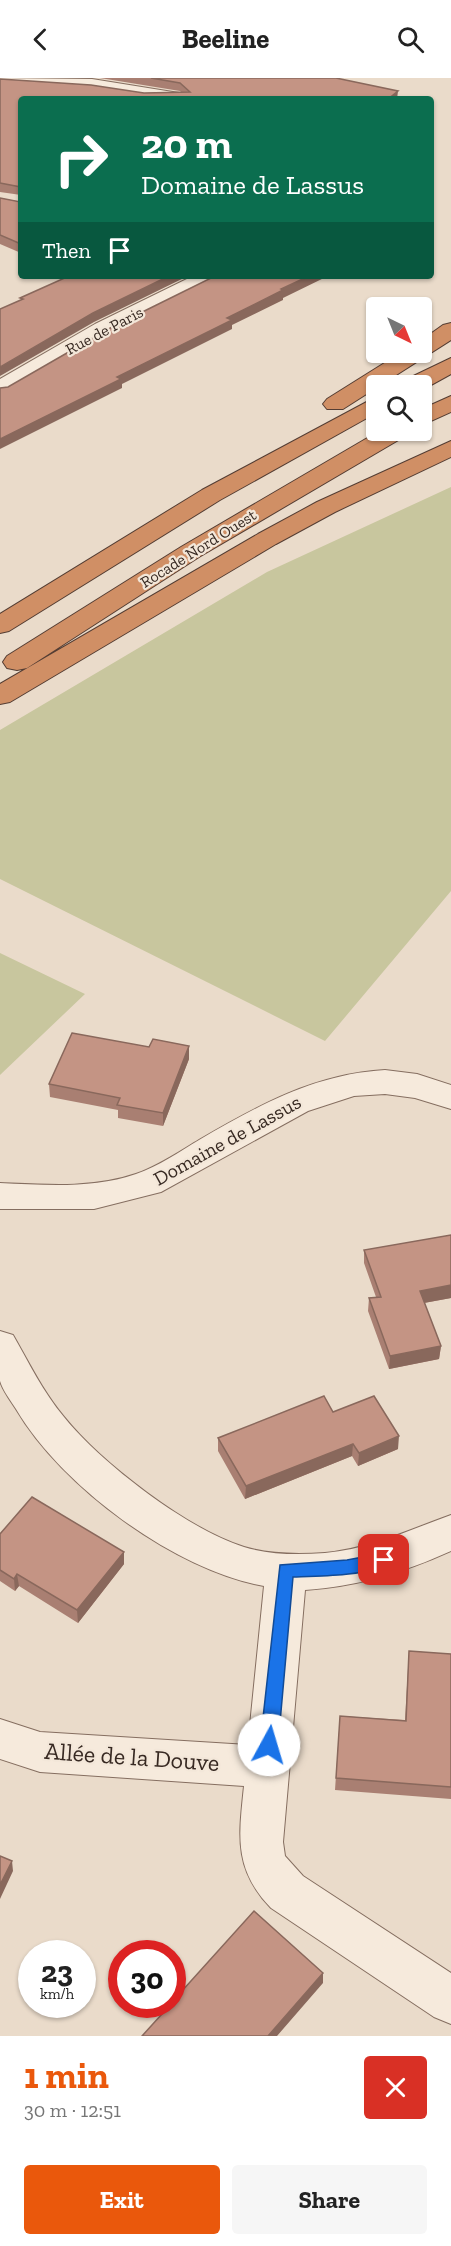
<!DOCTYPE html>
<meta charset="utf-8">
<style>
body{margin:0;font-family:"Zilla Slab",serif;background:#f6f6f6;color:#222;height:100vh;display:flex;flex-direction:column;font-size:22px;white-space:nowrap}
*{box-sizing:border-box;margin:0}
p{font-size:20px;color:#767676}
.icon{flex:none;width:33px;height:33px;fill:none;stroke:currentColor;stroke-width:2;stroke-linecap:round;stroke-linejoin:round}
.map{position:relative;height:1958px;overflow:hidden}
.sheet{display:flex;flex-direction:column;background:#fff;flex:1}
.sheet>*{flex:none}
.guide{position:absolute;left:18px;top:18px;width:416px;height:183px;border-radius:6px;box-shadow:0 2px 4px #0004;background:#0b6e4f;color:#fff;overflow:hidden}
.needle{width:39px;rotate:137deg}
.buttons{position:absolute;left:366px;top:219px;display:grid;gap:12px}
.buttons a{display:grid;place-items:center;width:66px;height:66px;border-radius:6px;background:#fff;box-shadow:0 2px 4px #0004;font-size:30px}
.speed{position:absolute;left:18px;top:1862px;display:flex;gap:12px;font-size:30px;font-weight:700;text-align:center}
.speed>*{display:grid;place-content:center;width:78px;height:78px;border-radius:50%;background:#fff;box-shadow:0 2px 4px #0004;line-height:1}
.speed small{font-size:15px;font-weight:400}
.speed .limit{border:9px solid #d22;background:#fff;color:#111}
.pin{position:absolute;display:grid;place-items:center;width:51px;height:51px;color:#fff;margin:-26px;border-radius:12px;box-shadow:0 3px 9px #0006}
.me{position:absolute;width:66px;margin:-33px;rotate:6deg;stroke-linejoin:round;filter:drop-shadow(0 0 4px #0008)}
.turn{display:flex;align-items:center;gap:21px;height:126px;padding:0 24px;font-size:27px}
.turn .icon{width:78px;height:78px;stroke-width:2.5}
.turn b{display:block;font-size:42px;line-height:51px}
.then{display:flex;align-items:center;height:57px;padding:0 24px;background:#0003;gap:12px;font-size:22px}
.round{display:grid;place-items:center;flex:none;width:63px;height:63px;border-radius:6px;background:#f6f6f6}
.summary{display:flex;align-items:center;justify-content:space-between;height:102px;padding:0 24px}
h1{font-size:36px;font-weight:800;line-height:45px;color:#ea580c}
.action{display:flex;gap:12px;margin-top:auto;padding:12px 24px}
.action a{flex:1;height:69px;border-radius:6px;background:#ea580c;color:#fff;font-size:24px;font-weight:800;line-height:69px;text-align:center}
.action a+a{background:#f6f6f6;color:#222}
header{display:flex;justify-content:space-between;align-items:center;height:78px;padding:0 24px;background:#fff;font-size:27px;font-weight:800}
.map>svg:first-child{display:block}
</style>
<header><svg class="icon" aria-label="back" viewBox="0 0 24 24"><path d="M15 5l-7 7 7 7"/></svg>Beeline<svg class="icon" aria-label="search" viewBox="0 0 24 24"><circle cx="10" cy="10" r="6"/><path d="M15 15l6 6"/></svg></header>
<div class="map">
<svg width="451" height="1958" viewBox="0 0 451 1958">
<rect width="100%" height="100%" fill="#eadbca"/>
<path fill="#c8c69e" d="M451,409V813L325,963L0,801V652L267,494Z
M0,875L85,916L0,997Z"/>
<g fill="none" stroke-linecap="round" stroke-linejoin="round">
<defs>
<path id="street" d="M0,0L92,1L179,15L188,21H144L92,13L0,7Z
M193,198H221L218,203L111,256L8,316L0,318V301L95,246Z
M385,992L417,996L451,1007V1031L415,1020L385,1016L354,1018L308,1033L161,1114L94,1131H0V1105C44,1107 93,1111 136,1096C159,1088 179,1074 199,1062C259,1027 315,996 385,992Z
M0,1253L13,1257C29,1285 43,1314 64,1339C101,1385 187,1451 244,1469C270,1477 298,1477 325,1475C370,1471 409,1452 451,1437V1473C405,1494 356,1509 305,1512L283,1764L285,1778L303,1798L451,1895V1946L434,1939L271,1830C233,1791 239,1757 244,1708L40,1694L0,1681V1641L40,1654L248,1667L264,1508C175,1492 62,1409 16,1331C11,1323 3,1313 0,1303C0,1289 0,1268 0,1253Z"/>
<path id="highway" d="M451,245V262L343,331H327L323,326L327,321L402,274H422V262L443,247Z
M451,280V296L422,312V308H400L403,303Z
M451,318V334L422,347V331Z
M376,319V335L220,422L9,553L0,555V536L202,412Z
M381,352H410L407,357L199,479L27,590L17,592L7,590L3,584L7,578L181,469Z
M451,363V379L335,434L276,466L10,624L0,626V606L258,456L317,424Z"/>
</defs>
<use href="#street" stroke="#856e60" stroke-width="2"/>
<use href="#highway" stroke="#543d33" stroke-width="2"/>
<use href="#street" fill="#f6eadc" fill-rule="evenodd"/>
<use href="#highway" fill="#d08f65" fill-rule="evenodd"/>
</g>
<path fill="#a97f72" d="M100,0H336L397,21H21V117L0,114V1L144,15L181,14L180,13Z
M0,120L21,124V175L0,166Z
M189,968V981L163,1048L118,1040V1032L50,1019L49,1006L149,969Z
M364,1172L451,1220L424,1225L441,1268L439,1281L389,1291L368,1233L369,1220L376,1219L364,1185Z
M333,1334L398,1371L358,1388L352,1378L245,1421L218,1373V1360Z
M0,1456L124,1474V1486L78,1545L19,1508L15,1513L0,1503Z
M409,1573L451,1576V1721L335,1712L340,1638L405,1642Z"/>
<path fill="#89685c" d="M398,13L397,21H388Z
M169,198H188L94,244L0,298V289L93,235Z
M309,198H328L283,220V222L232,247V251L122,306V310L0,371V361L281,211Z
M189,968V981L163,1048V1035Z
M451,1207V1220L418,1226L420,1213Z
M441,1268L439,1281L389,1291L390,1278Z
M399,1358L398,1371L358,1388L359,1375Z
M353,1366L352,1378L245,1421L246,1408Z
M124,1474V1486L78,1545L77,1532Z
M17,1496L19,1508L15,1513L14,1501Z
M12,1783L13,1793L0,1821V1807Z
M323,1895V1905L277,1958H268Z"/>
<path fill="#c49484" stroke="#89685c" stroke-width="1.5" d="M151,0H336L398,13L388,21H21V109L0,105V1L91,7L144,15L190,14L180,5Z
M0,120L21,124V166L0,157Z
M69,198H169L93,235L0,289V231L23,221L20,220Z
M215,198H309L281,211L283,212L227,240L232,242L117,299L121,301L0,361V310L8,309L112,249Z
M72,955L149,969L153,961L189,968L163,1035L117,1027L120,1020L49,1006Z
M451,1157V1207L420,1213L441,1268L390,1278L369,1220L381,1219L364,1172Z
M324,1318L333,1334L374,1318L399,1358L359,1375L353,1366L246,1408L218,1360Z
M32,1419L124,1474L77,1532L17,1496L14,1501L0,1492V1456Z
M409,1573L451,1576V1709L336,1700L340,1638L406,1643Z
M0,1778L12,1783L0,1807Z
M254,1833L323,1895L268,1958H142L171,1926H172V1924Z"/>
<path fill="#1a73e8" stroke="#114b97" stroke-width="1.5" d="M384,1475L389,1477L392,1482L389,1487C359,1498 326,1498 293,1499L278,1667L275,1673L269,1676L262,1673L260,1667L280,1487L347,1482Z"/>
<g text-anchor="middle" stroke-width="4.5" stroke-linejoin="round" paint-order="stroke">
<g font-size="16" fill="#372922" stroke="#f3e7d9">
<text transform="translate(104 252) rotate(-28)" y="6">Rue de Paris</text>
<text transform="translate(198 470) rotate(-32)" y="6">Rocade Nord Ouest</text>
</g>
<g font-size="20" fill="#372922" stroke="#f3e7d9">
<text transform="translate(227 1062) rotate(-29)" y="7">Domaine de Lassus</text>
</g>
<g font-size="24" fill="#372922" stroke="#f3e7d9">
<text transform="translate(132 1679) rotate(4)" y="8">Allée de la Douve</text>
</g>
</g>
</svg>
<div class="buttons">
<a><svg class="needle" viewBox="-14 -14 28 28"><path d="M0-13l5 13h-10z" fill="#e53935"/><path d="M0 13l5-13h-10z" fill="#767676"/></svg></a>
<a><svg class="icon" aria-label="search" viewBox="0 0 24 24"><circle cx="10" cy="10" r="6"/><path d="M15 15l6 6"/></svg></a>
</div>
<div class="speed"><div>23<small>km/h</small></div><div class="limit">30</div></div>
<div class="pin" style="left:384px;top:1482px;background:#d93025"><svg class="icon" aria-label="arrive" viewBox="0 0 24 24"><path d="M6 21V4h12l-3 4 3 4H6"/></svg></div>
<svg class="me" style="left:269px;top:1667px" viewBox="-20 -20 40 40"><circle r="19" fill="#fff"/><path d="M0-13L10 11 0 6-10 11z" fill="#1a73e8"/></svg>
<div class="guide">
<div class="turn"><svg class="icon" aria-label="right" viewBox="0 0 24 24"><path d="M7 20v-9h11M14 6l5 5-5 5"/></svg><div><b>20 m</b>Domaine de Lassus</div></div>
<div class="then">Then<svg class="icon" aria-label="arrive" viewBox="0 0 24 24"><path d="M6 21V4h12l-3 4 3 4H6"/></svg></div>
</div>
</div>
<section class="sheet">
<div class="summary"><div><h1>1 min</h1><p>30 m · 12:51</p></div><a class="round" style="background:#d93025;color:#fff"><svg class="icon" aria-label="close" viewBox="0 0 24 24"><path d="M6 6l12 12M18 6L6 18"/></svg></a></div>
<div class="action"><a>Exit</a><a>Share</a></div>
</section>
